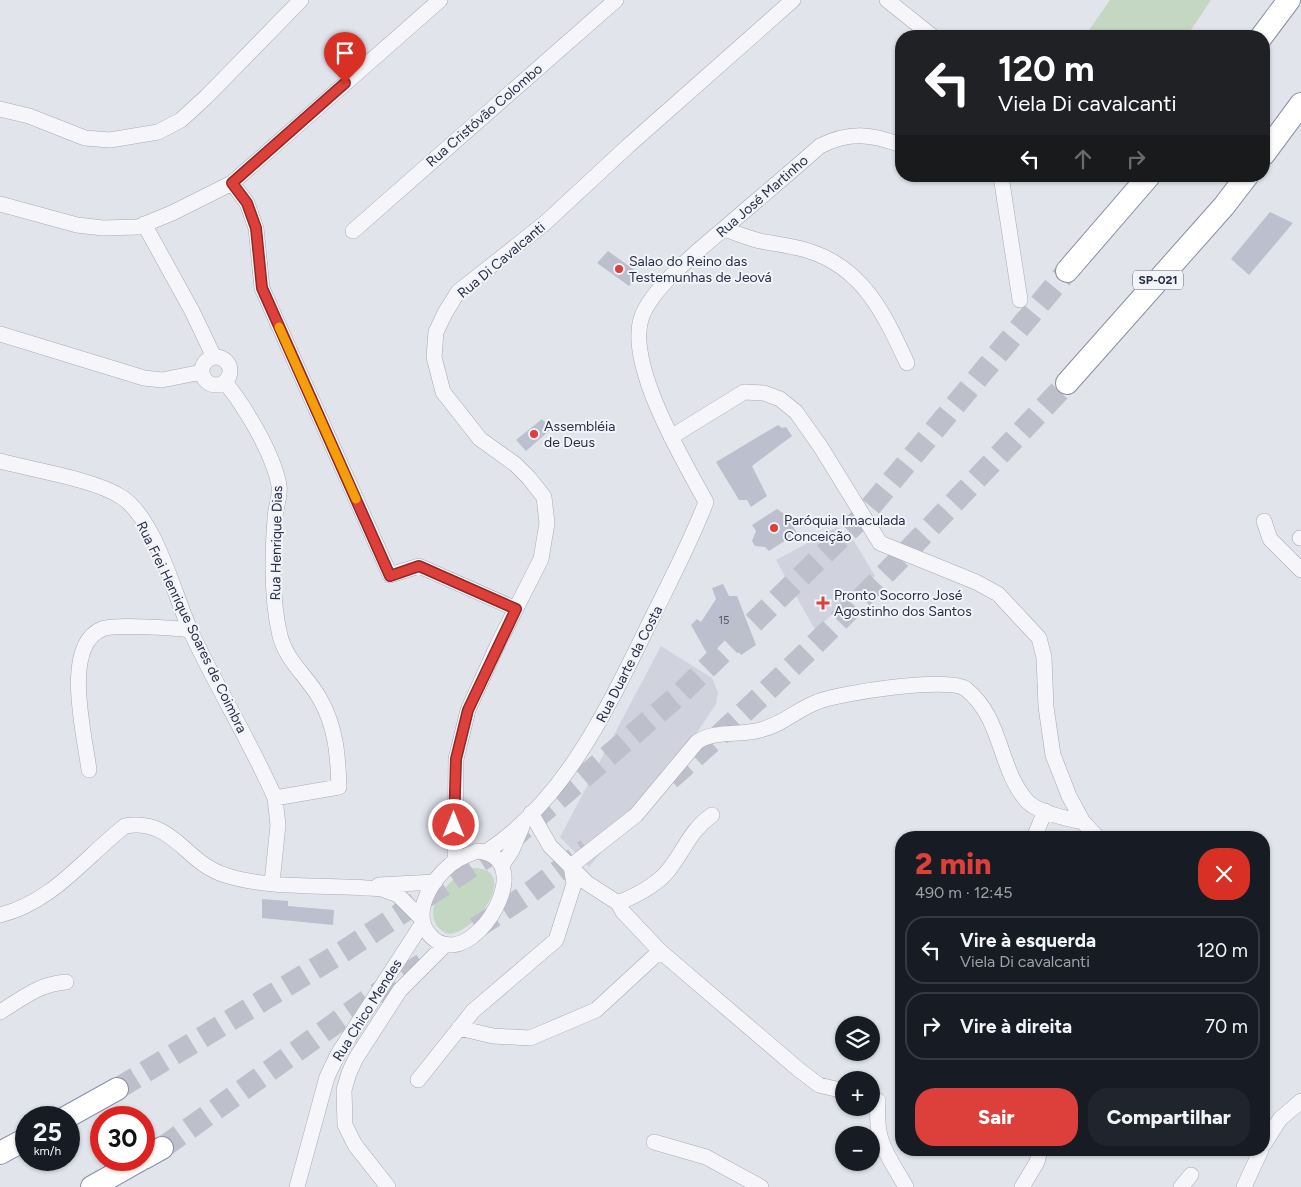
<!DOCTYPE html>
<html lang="pt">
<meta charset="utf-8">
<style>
body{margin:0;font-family:Figtree,sans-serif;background:#20242c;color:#f1f3f6;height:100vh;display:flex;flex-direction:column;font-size:19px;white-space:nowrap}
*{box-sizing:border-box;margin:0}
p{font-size:16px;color:#9ea1a6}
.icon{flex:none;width:28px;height:28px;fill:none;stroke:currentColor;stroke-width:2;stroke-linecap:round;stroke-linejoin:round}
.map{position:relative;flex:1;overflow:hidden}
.side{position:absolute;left:895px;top:831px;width:375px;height:325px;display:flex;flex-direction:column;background:#171b24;border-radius:20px;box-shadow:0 1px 4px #0004}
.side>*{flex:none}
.top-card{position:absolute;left:895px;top:30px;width:375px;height:152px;border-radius:20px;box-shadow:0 1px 4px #0004;background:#202124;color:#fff;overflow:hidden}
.controls{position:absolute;left:835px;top:1016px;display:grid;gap:10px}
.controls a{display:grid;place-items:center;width:45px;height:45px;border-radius:50%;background:#171b24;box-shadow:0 1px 4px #0004;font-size:25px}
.speed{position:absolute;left:15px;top:1106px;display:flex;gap:10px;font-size:25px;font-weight:700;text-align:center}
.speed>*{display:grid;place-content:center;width:65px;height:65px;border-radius:50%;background:#171b24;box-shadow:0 1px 4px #0004;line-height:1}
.speed small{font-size:12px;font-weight:400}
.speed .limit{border:8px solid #d22;background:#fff;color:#111}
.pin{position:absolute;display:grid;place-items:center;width:42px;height:42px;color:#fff;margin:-51px -21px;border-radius:50% 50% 50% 0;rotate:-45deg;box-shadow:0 0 5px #0007}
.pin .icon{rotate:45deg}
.me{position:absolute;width:55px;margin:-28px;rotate:0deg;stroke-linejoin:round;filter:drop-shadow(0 0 4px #0008)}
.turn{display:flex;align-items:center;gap:18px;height:105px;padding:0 20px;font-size:22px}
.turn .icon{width:65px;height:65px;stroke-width:2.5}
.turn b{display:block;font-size:35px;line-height:42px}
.lanes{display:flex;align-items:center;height:48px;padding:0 20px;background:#0003;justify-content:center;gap:25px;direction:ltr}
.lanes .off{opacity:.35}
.round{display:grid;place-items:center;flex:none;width:52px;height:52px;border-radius:20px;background:#20242c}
.head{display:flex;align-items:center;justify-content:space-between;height:85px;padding:0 20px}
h1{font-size:30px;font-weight:800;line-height:38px;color:#dd3f3b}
.action{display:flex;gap:10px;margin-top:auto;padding:10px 20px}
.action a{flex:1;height:58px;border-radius:20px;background:#dd3f3b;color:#fff;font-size:20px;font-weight:800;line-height:58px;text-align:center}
.action a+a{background:#20242c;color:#f1f3f6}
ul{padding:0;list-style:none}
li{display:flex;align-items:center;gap:15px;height:68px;margin:0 10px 8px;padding:0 10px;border:2px solid #363941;border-radius:20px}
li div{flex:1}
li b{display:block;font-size:19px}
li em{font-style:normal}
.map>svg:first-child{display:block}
</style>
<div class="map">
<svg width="1301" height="1187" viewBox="0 0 1301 1187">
<rect width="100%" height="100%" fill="#e2e4ec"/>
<path fill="#d0d3de" d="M837,527L851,536L875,576L815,630L776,560Z
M661,646L712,678L718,692L716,704L674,767L589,867L560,837Z"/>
<path fill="#c4d7c2" d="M1110,0H1211L1187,36H1085Z
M473,868C519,868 480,927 454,933C448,935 444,933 440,929C418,908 453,875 473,868Z"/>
<path fill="#bcbfcd" d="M1270,212L1293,223L1249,275L1231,259Z
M608,251L640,274L629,286L597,263Z
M542,419L551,429L526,451L516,440Z
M778,425L782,428L786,427L792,436L752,466L767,496L751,507L747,500H739L716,462Z
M777,509L786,515L797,533L769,551L765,547L755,546L752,541L756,531L752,525Z
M723,584L729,596H737L756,645L741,655L728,637L709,657L691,625L697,619L701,622L716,599L712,588Z
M262,899L288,901V906L334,910L333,925L262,918Z"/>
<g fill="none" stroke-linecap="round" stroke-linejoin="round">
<path stroke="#bdc0cb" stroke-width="22" stroke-dasharray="22 11" stroke-linecap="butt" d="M670,779C811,656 939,519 1067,383
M476,928L528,894L587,849
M117,1089L344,951L506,844L680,694L861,518L1067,271
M162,1148L369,999L427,961"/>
<defs>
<path id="minor" d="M887,0L932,36
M0,109L29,116L85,138L110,140L158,132L181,120L206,97L301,0
M1001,176L1020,300
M232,183L247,203L256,228L262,288L390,575L419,566L516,609
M0,204L77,225L103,228L138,227L172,213L232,183L440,0
M144,224L192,311L214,357
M724,229C736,233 748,238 760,241C776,244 794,246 809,251C863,268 885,315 907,363
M353,231L616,0
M0,334L144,378L162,380L202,372
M202 371a14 14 0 1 1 28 0a14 14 0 1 1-28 0Z
M225,382C245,407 273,453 279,485C281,495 275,508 275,519C272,557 271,598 280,636C287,662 308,677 320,699C336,727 338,756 339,787L275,798
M671,437L744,392L764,393L780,399L796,412L820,446L880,543L976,582L998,594L1039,638L1044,657L1046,707L1053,755L1069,796L1083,822L1098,838
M0,461C33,470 92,479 120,496C156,518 174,595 191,632C217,688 250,741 275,798L278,825L272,883
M1264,521L1270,539L1301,570
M1300,538H1301
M89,770C85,736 61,646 102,629C114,624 175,628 190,630
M531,813L550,846L587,883L618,903L623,912L660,951L798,1069L819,1085L844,1091
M1034,838L1045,811
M477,851C534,856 489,943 452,945C443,945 434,941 429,934C411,913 432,880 450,865C458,858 468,855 477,851Z
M486,852C566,799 607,709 648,626C668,585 690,544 706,502C683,460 627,366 641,319C651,286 708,243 734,220C763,195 792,171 820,146C850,131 871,134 901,145
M455,862L456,759L468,710L498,644L541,559L547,523L544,497L529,478L515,464L480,439L443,392L434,357L436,332L445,313L458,292L545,223L628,146L793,0
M502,865L512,850L522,827
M571,866L636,815L697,742C715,730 739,736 760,730C784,724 796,710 817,702C838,693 949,676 966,689C1003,719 998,768 1027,801C1037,812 1068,819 1083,822
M379,885L435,882
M618,903C635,896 655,886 667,872C684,852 689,831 712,815
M0,915C53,902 84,858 125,826C174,818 185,863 225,875C270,890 333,884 382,889L398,895L420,917
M0,1012C23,998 39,984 66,982
M459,1028L493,1036L530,1038L596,1010L660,951
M418,1080L473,1011L556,940L574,884L571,866
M871,1099L878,1101C875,1142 886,1152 906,1187
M654,1142L706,1157L761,1187
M1264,1144L1280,1119L1301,1101
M297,1187L327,1077L338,1054L422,924
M388,1187L355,1145L345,1125L344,1090L349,1073L356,1058L400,990L445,945
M1022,1187L1037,1162L1040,1150
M1181,1187L1191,1175
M1244,1187L1261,1150"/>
<path id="highway" d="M1262,36L1289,0
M1264,154L1301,104
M1067,271L1149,176
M1067,383L1224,206L1247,176
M65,1118L117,1089
M0,1153L26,1139
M144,1158L162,1148
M92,1187L140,1160"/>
</defs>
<use href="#minor" stroke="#a6aab7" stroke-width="16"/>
<use href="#highway" stroke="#888ea4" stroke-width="24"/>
<use href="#minor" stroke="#f6f6fa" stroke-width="15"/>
<use href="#highway" stroke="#fff" stroke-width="22"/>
</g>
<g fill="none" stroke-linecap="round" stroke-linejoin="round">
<defs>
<path id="route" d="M345,83L232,183L247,203L256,228L262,288L390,576L419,566L516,609L468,710L456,759L454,825"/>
</defs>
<use href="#route" stroke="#902926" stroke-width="12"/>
<use href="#route" stroke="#dd3f3b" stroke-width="9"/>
<path stroke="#f59e0b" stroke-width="9" d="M279,327L356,499"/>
</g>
<g fill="#dd3f3b" stroke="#f2f4f9" stroke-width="2">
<circle cx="619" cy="269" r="5"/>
<circle cx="534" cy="434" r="5"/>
<circle cx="774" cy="528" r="5"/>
<path d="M820.5 595.5h5v5h5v5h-5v5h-5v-5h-5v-5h5z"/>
</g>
<g text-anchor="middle" stroke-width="4" stroke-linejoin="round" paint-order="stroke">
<g font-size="11" fill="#4d5268">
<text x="724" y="624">15</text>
</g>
<rect fill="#f2f4f9" stroke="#65697c" stroke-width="1" x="1133" y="270.5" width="50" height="19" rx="4"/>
<g font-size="12" font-weight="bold" fill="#282e46">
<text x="1158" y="284">SP-021</text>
</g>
<g font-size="14" fill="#282e46" stroke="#f2f4f9">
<text transform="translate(484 115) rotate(-41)" y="5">Rua Cristóvão Colombo</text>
<text transform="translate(762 196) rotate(-41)" y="5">Rua José Martinho</text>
<text transform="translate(501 260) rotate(-40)" y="5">Rua Di Cavalcanti</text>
<text transform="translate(276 543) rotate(-89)" y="5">Rua Henrique Dias</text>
<text transform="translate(192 627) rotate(64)" y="5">Rua Frei Henrique Soares de Coimbra</text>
<text transform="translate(629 664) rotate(-63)" y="5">Rua Duarte da Costa</text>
<text transform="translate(367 1010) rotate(-58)" y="5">Rua Chico Mendes</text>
</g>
<g font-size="14" fill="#282e46" stroke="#f2f4f9" text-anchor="start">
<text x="629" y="266">Salao do Reino das<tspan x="629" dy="16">Testemunhas de Jeová</tspan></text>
<text x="544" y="431">Assembléia<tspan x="544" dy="16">de Deus</tspan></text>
<text x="784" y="525">Paróquia Imaculada<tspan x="784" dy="16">Conceição</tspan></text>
<text x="834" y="600">Pronto Socorro José<tspan x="834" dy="16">Agostinho dos Santos</tspan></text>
</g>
</g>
</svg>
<div class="controls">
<a><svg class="icon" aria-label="layers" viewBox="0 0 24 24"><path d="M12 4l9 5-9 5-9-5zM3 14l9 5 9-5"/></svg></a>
<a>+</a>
<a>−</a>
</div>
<div class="speed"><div>25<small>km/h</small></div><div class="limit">30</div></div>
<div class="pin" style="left:345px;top:83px;background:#d93025"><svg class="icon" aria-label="arrive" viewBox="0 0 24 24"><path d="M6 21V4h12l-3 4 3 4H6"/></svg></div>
<svg class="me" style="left:454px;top:825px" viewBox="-20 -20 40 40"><circle r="17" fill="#dd3f3b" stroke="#fff" stroke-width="3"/><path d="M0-11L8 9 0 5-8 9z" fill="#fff"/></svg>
<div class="top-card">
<div class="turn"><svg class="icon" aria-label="left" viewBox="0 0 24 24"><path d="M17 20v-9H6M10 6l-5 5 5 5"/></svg><div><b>120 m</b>Viela Di cavalcanti</div></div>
<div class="lanes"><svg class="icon" aria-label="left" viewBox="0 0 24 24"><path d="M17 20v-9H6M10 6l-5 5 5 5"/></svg><svg class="icon off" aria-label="ahead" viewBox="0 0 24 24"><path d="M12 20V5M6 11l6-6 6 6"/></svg><svg class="icon off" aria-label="right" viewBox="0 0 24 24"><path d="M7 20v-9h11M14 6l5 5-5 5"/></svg></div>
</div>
<section class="side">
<div class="head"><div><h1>2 min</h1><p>490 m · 12:45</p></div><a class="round" style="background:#d93025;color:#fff"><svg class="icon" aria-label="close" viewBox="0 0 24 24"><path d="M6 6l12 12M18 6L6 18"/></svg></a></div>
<ul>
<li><svg class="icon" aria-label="left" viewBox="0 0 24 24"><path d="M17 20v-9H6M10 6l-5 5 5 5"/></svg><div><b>Vire à esquerda</b><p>Viela Di cavalcanti</p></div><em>120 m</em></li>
<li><svg class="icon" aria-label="right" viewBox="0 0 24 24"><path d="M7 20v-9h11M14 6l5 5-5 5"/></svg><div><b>Vire à direita</b></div><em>70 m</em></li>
</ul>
<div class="action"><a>Sair</a><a>Compartilhar</a></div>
</section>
</div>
